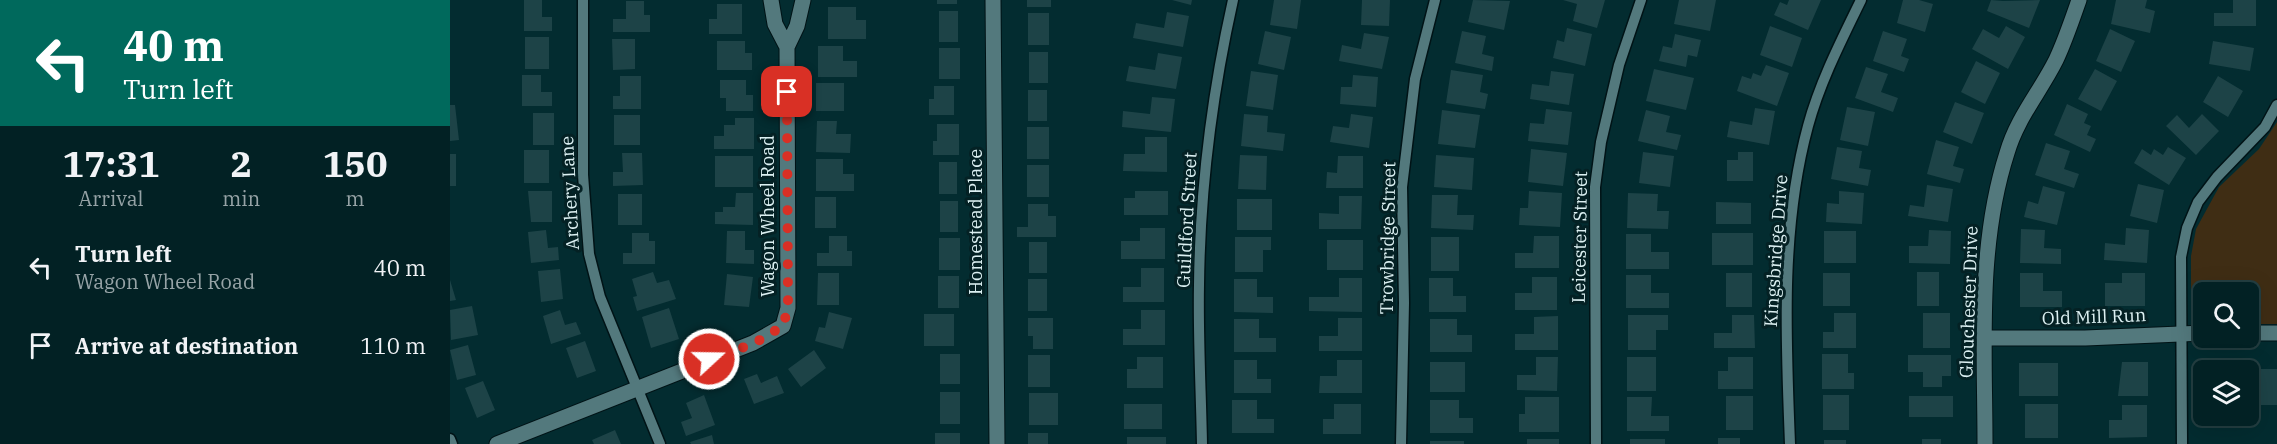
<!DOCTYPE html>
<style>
body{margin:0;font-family:"IBM Plex Serif",serif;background:#102e31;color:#f1f3f6;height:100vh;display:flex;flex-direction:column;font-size:22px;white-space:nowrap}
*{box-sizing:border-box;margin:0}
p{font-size:20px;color:#96a3a6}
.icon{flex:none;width:33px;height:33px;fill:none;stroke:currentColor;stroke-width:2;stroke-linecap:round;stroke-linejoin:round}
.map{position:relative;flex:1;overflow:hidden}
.panel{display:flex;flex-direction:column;background:#022124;width:450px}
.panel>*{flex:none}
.guide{background:#00695c;color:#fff;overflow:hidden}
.buttons{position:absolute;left:1743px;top:282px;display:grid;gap:12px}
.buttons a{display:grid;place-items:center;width:66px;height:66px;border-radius:9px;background:#022124;box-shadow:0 6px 24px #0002,0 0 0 2px #233e41;font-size:30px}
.pin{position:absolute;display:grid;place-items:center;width:51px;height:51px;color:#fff;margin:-26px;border-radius:12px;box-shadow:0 3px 9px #0006}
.me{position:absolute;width:66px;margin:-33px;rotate:69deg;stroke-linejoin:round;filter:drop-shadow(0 0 4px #0008)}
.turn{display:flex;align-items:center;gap:21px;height:126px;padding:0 24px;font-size:27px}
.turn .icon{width:78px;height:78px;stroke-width:2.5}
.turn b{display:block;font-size:42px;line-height:51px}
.eta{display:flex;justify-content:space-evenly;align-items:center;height:102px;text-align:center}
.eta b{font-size:36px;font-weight:800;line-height:42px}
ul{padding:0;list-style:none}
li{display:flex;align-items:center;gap:18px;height:78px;padding:0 24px}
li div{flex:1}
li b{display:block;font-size:22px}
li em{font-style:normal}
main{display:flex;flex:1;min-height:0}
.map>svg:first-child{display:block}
</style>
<main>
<section class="panel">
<div class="guide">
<div class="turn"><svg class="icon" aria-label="left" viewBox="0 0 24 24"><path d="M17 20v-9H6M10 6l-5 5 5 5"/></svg><div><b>40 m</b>Turn left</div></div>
</div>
<div class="eta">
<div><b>17:31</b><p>Arrival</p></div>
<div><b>2</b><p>min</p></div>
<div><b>150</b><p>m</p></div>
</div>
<ul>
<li><svg class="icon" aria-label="left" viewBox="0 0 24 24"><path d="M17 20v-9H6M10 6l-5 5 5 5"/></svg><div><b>Turn left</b><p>Wagon Wheel Road</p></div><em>40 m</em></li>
<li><svg class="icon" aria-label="arrive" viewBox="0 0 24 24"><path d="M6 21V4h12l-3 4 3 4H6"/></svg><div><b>Arrive at destination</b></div><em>110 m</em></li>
</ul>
</section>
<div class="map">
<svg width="1827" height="444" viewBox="0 0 1827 444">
<rect width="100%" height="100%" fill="#032c30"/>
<path fill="#3f2d14" d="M1827,122V324H1799L1798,292H1754L1753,324H1751L1741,315V256L1746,229L1769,187L1809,149Z"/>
<path fill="#1d4347" d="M74,0H92V17H102V31H74Z
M487,0H507V4H487Z
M577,0H601V7H577Z
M722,0H742L741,5Z
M824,0H851L847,29L820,25Z
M912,0H940L939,26L911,25Z
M1023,0L1060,1L1054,30L1018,22Z
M1113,0H1155L1147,28L1123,21L1127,4Z
M1229,0H1266L1260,31L1224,24Z
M1339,0H1371L1358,30L1324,15L1330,2L1337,5Z
M1453,0H1469L1483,4L1475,32L1447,23Z
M1541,0L1553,1L1590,0L1579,28L1537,11Z
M1666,0H1697L1695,8L1705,11L1700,33L1661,24Z
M1783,0H1806V26H1764V13H1783Z
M176,1H194V15H200V32H163V19H176Z
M267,4H292V34H259V19H267Z
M378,7H406V20H416V39H378Z
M489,11H508V42H489Z
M717,12L739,16L733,47L683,38L686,23L714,28Z
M578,13H599V45H578Z
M1320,26L1352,38L1342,67L1310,55Z
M1556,26L1575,37L1558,69L1522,49L1533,29L1549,38Z
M1117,28L1142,34L1135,66L1103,58L1107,40L1114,42Z
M1660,29L1685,41L1671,72L1646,61Z
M815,31L841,37L834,70L808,64Z
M1012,31L1036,36L1032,54L1044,57L1042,71L1005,63Z
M1433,31L1457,39L1451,56L1459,59L1454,72L1423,61Z
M914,33L939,37L932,69L889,61L892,45L911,49Z
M1225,34L1251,40L1247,57L1238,55L1236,67L1209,61L1213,46L1222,48Z
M75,37H99V69H75Z
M162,39H185V69L163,70Z
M267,41H295V53H302V70H267Z
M1763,41L1804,48L1800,71L1759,64Z
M368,46H393V61H407V77H368Z
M489,48H510V79H489Z
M579,52H598V83H579Z
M708,53L732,57L726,89L676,81L679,66L705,70Z
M1526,61L1550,73L1535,104L1511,92Z
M1316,65L1339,73L1327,106L1287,91L1292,76L1301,79L1303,73L1311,76Z
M1416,67L1438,74L1431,92L1448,98L1443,112L1405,98Z
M1204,69L1244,78L1236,110L1196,101Z
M1645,69L1667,81L1651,111L1628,99Z
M1001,70L1033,75L1030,92L1038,94L1035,109L996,103Z
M801,71L828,75L823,110L796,106Z
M1101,71L1124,74L1119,105L1080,99L1082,84L1099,86Z
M72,75H91V92H102V106H72Z
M903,75L928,77L926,107L890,104L891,87H902Z
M170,76H191V109H163V96H170Z
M1768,76L1793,91L1778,117L1753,102Z
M270,80H296V95H303V111H276V98H270Z
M366,83H394V111H366Z
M484,86H504V115H479V99H484Z
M578,90H597V121H578Z
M702,97L725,99L721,132L672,127L673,111L700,114Z
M1505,102L1534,113L1522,144L1493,132Z
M1617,104L1638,114L1634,123L1641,126L1637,135L1646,139L1640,152L1604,135Z
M0,105H5L9,140L0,141Z
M1397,107L1425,112L1418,146L1390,140Z
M1305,108L1325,111L1319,145L1277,137L1280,121L1302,125Z
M1096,109L1122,112L1118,145L1078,141L1080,123L1094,124Z
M992,110L1030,115L1025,148L988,144Z
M1196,110L1220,116L1216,132L1231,135L1227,150L1188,141Z
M83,113H104V145H83Z
M794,114L818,116L817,132L835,134L833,151L791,146Z
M901,114L923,117L919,148L880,142L883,126L899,128Z
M1752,114L1769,131L1746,155L1716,126L1727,115L1739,128Z
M164,115H190V145H164Z
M285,118H304V149H264V136H274V125H285Z
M367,121H387L386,134H401L400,153L366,152Z
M487,124H509V155H483V141H487Z
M577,127H599V159H577Z
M695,137H717V172L673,171L674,154H695Z
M1486,140L1509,147L1503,166L1514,169L1510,183L1477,174Z
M1596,143L1620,151L1614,169L1629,174L1624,188L1585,175Z
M1387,147L1412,151L1409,168L1421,170L1418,186L1381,179Z
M1718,147L1736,158L1719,185L1684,163L1692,149L1701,155L1704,149L1713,155Z
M1081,149L1117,153L1113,186L1078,182Z
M74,150H99V183H74Z
M1193,152L1224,156L1220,187L1189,183Z
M1288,152H1303V181H1277V160H1288Z
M172,153H192L193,185L163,186V172H173Z
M0,154H6V186H0Z
M790,155L817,156L816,190L788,189Z
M986,155L1024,158L1022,190L984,187Z
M265,156H303V187H265Z
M888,156H913V188H876L877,172L887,173Z
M366,159H393V174H404V191H366Z
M489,162H507V194H489Z
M577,165H599V197H577Z
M1688,184L1714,190L1707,223L1680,216Z
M1477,185L1503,189L1498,222L1458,216L1460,205L1474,207Z
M1593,186L1615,192L1607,225L1574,217L1578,201L1588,204Z
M78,191H102V222H81Z
M685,191H718V215H674V198H685Z
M1079,191L1112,193L1110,227L1069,225L1070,208H1078Z
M1389,191L1414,193L1412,224L1376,222L1377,203L1389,204Z
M286,193H303V225L265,224V212H273V207H285Z
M1178,193L1208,194L1207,211H1219L1218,229L1177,228Z
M168,194H192V225H168Z
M982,195H1008L1007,215H1024L1023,230L981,228Z
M889,196H912L911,229H869V213L889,214Z
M365,197H386V228H365Z
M787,199H822V230H787Z
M490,201H508V232H490Z
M1266,202L1301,203V224H1266Z
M578,204H598V216H606V237H567V227H578Z
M690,228H715V259H671V241H690Z
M1676,228L1699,230L1697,263L1654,260L1655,243L1675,245Z
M1571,229L1595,230L1594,248L1611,249V264L1570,263Z
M96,230L98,248L108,247L109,260L81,263L78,232Z
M1479,230L1501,231L1500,264L1459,263V246H1478Z
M277,231H295V250H304V264L276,263Z
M1374,231H1406V263H1374Z
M182,233H199V241H205V264H173V253H182Z
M1262,233H1303V265H1262Z
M1176,234H1201V252H1219V269H1176Z
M379,236H397V251H402V266H367V253H379Z
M1084,236H1109V268H1065V253H1083Z
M785,237H821V250H813V272H785Z
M981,237H1009V271H981Z
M489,238H510V270H489Z
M877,240H913V270H877Z
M579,242H597V273H579Z
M691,268H714V302H673V287H691Z
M110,269L113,299L91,302L88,271Z
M203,272L207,283L219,280L226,299L187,311L183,297L187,296L182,279Z
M1467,272H1489V306H1467Z
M368,273H389V305H367Z
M1276,273H1302V307H1276Z
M1373,273H1400V306H1373Z
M1570,273H1593V291H1612V307H1570Z
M1672,273H1695V306H1655V283H1672Z
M277,274L303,277L299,307L274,305Z
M1176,275H1201V293H1219V308H1176Z
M488,276H509V308H488Z
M1082,277H1107V310H1065V293H1082Z
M889,278H912V312L859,311V297H889Z
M979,278H1003V296H1016V312H979Z
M578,279H597V311H578Z
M784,279H807V297H823V313L784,312Z
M0,280L6,300L0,301Z
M22,306L28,335L1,340L0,310Z
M219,308L229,339L201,348L192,317Z
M110,310L115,325L126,322L131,334L101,344L93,316Z
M691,310H715V345H673V329H691Z
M379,312L402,318L393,349L365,341L369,327L375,328Z
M1384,313H1406V348H1373V332H1384Z
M1473,313H1500V348H1473Z
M474,314H504V346H474Z
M1178,315H1218V330H1206V350H1178Z
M1282,315H1304L1305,348H1264V333H1282Z
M1108,316V350H1065V334H1084V317Z
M578,318H603V349H583V336H578Z
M888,318H912V351H869V336H888Z
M784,319H809V338H826V352H784Z
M980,319H1007V335H1022V352H980Z
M135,341L146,371L127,378L116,348Z
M18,345L26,375L7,380L0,350Z
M364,350L376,368L351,387L338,369Z
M490,354H510V384H490Z
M1372,354H1398V373H1404V389H1372Z
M578,355H600V387H578Z
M1458,355H1501V376H1492V387H1473V372H1458Z
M687,357H713V388H677V369H687Z
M1086,357H1108L1107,391L1067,390V375H1086Z
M1177,357H1206V391H1177Z
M1278,357H1303V389H1268V371H1278Z
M784,360H807V379H821V393H784Z
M887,360H912V393H869L870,376H887Z
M980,362H1015V392H980Z
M1672,362H1698V396H1668Z
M1569,363H1608V396H1569Z
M1759,368H1794V370H1759Z
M1807,369H1827V405H1807Z
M307,374L311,383L327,376L334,393L304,404L294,379Z
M33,381L45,410L27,418L15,388Z
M490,392H510V424H490Z
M579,393H608V425H579Z
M254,395L265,425L236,436L231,422L242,418L236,403Z
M1373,395H1399V430H1373Z
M1276,396H1303V430H1276Z
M1459,396H1503V417H1459Z
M1075,397H1109V432H1069V414H1075Z
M1177,397H1202L1201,416H1219V431H1177Z
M782,400H807V419H824V433H782Z
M980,400H1009V418H1023V433H980Z
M674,404H712V429H674Z
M884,404H911V434H873V419H884Z
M1575,404H1608V438H1575Z
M1672,405H1697V437L1659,438V420H1672Z
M165,430L171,444H144L142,440Z
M485,433H510V444H485Z
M578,433H598V444H578Z
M262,435L264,444H241L240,442Z
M677,437H716V444H677Z
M1268,438H1290V444H1268Z
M1077,439H1109V444H1077Z
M1180,439H1215V444H1180Z
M1472,439H1491V444H1472Z
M1374,440H1396V444H1374Z
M980,441H1014V444H980Z"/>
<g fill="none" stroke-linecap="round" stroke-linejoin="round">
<defs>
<path id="street" d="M133,0V175L139,254L150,297L210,444
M0,439L2,444
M752,444C751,391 748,338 749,285C750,188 762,94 783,0
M951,444L954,303L952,187L965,79L985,0
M1146,444L1145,187L1151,142L1169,65L1191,0
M1340,444C1336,339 1330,229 1358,126C1370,82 1391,41 1411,0
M1732,444L1731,257L1737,228L1748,202L1767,177L1815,127L1827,105"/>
<path id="secondary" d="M543,0L547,444
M337,47L347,26L353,0
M1798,333H1827
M1535,338H1635L1754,333
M47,444L303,343L333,326L338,308L337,47L325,24L321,0
M1535,444C1535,347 1527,246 1557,153C1567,118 1590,92 1606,60C1615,41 1622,20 1629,0"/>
</defs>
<use href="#street" stroke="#001316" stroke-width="13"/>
<use href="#secondary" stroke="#001316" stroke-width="17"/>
<use href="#street" stroke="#53797d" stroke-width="10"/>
<use href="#secondary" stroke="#53797d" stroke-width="15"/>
</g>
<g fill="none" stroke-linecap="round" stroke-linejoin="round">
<path stroke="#d93025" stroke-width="10" stroke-dasharray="0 18" d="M259,359L303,344L333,326L338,308L337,92"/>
</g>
<g text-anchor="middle" stroke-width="6" stroke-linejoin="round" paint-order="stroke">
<g font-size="18" fill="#dcf0f2" stroke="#042124">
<text transform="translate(120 193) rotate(-93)" y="6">Archery Lane</text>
<text transform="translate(318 216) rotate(-90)" y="6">Wagon Wheel Road</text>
<text transform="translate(737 220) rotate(-87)" y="6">Guildford Street</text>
<text transform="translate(526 222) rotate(-90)" y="6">Homestead Place</text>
<text transform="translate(1130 237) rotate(-89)" y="6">Leicester Street</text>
<text transform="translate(938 238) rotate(-89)" y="6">Trowbridge Street</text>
<text transform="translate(1326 251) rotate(-86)" y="6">Kingsbridge Drive</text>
<text transform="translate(1519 302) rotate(-88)" y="6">Glouchester Drive</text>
<text transform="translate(1644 317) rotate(-2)" y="6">Old Mill Run</text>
</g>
</g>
</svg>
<div class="buttons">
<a><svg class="icon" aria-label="search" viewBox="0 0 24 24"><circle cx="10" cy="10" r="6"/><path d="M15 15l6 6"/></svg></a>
<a><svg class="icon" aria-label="layers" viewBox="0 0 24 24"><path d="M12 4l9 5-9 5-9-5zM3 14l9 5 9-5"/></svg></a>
</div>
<div class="pin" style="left:337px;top:92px;background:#d93025"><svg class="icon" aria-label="arrive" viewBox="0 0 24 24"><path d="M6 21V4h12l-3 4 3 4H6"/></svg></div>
<svg class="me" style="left:259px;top:359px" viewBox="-20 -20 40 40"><circle r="17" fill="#d93025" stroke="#fff" stroke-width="3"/><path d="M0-11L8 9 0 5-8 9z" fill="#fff"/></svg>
</div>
</main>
